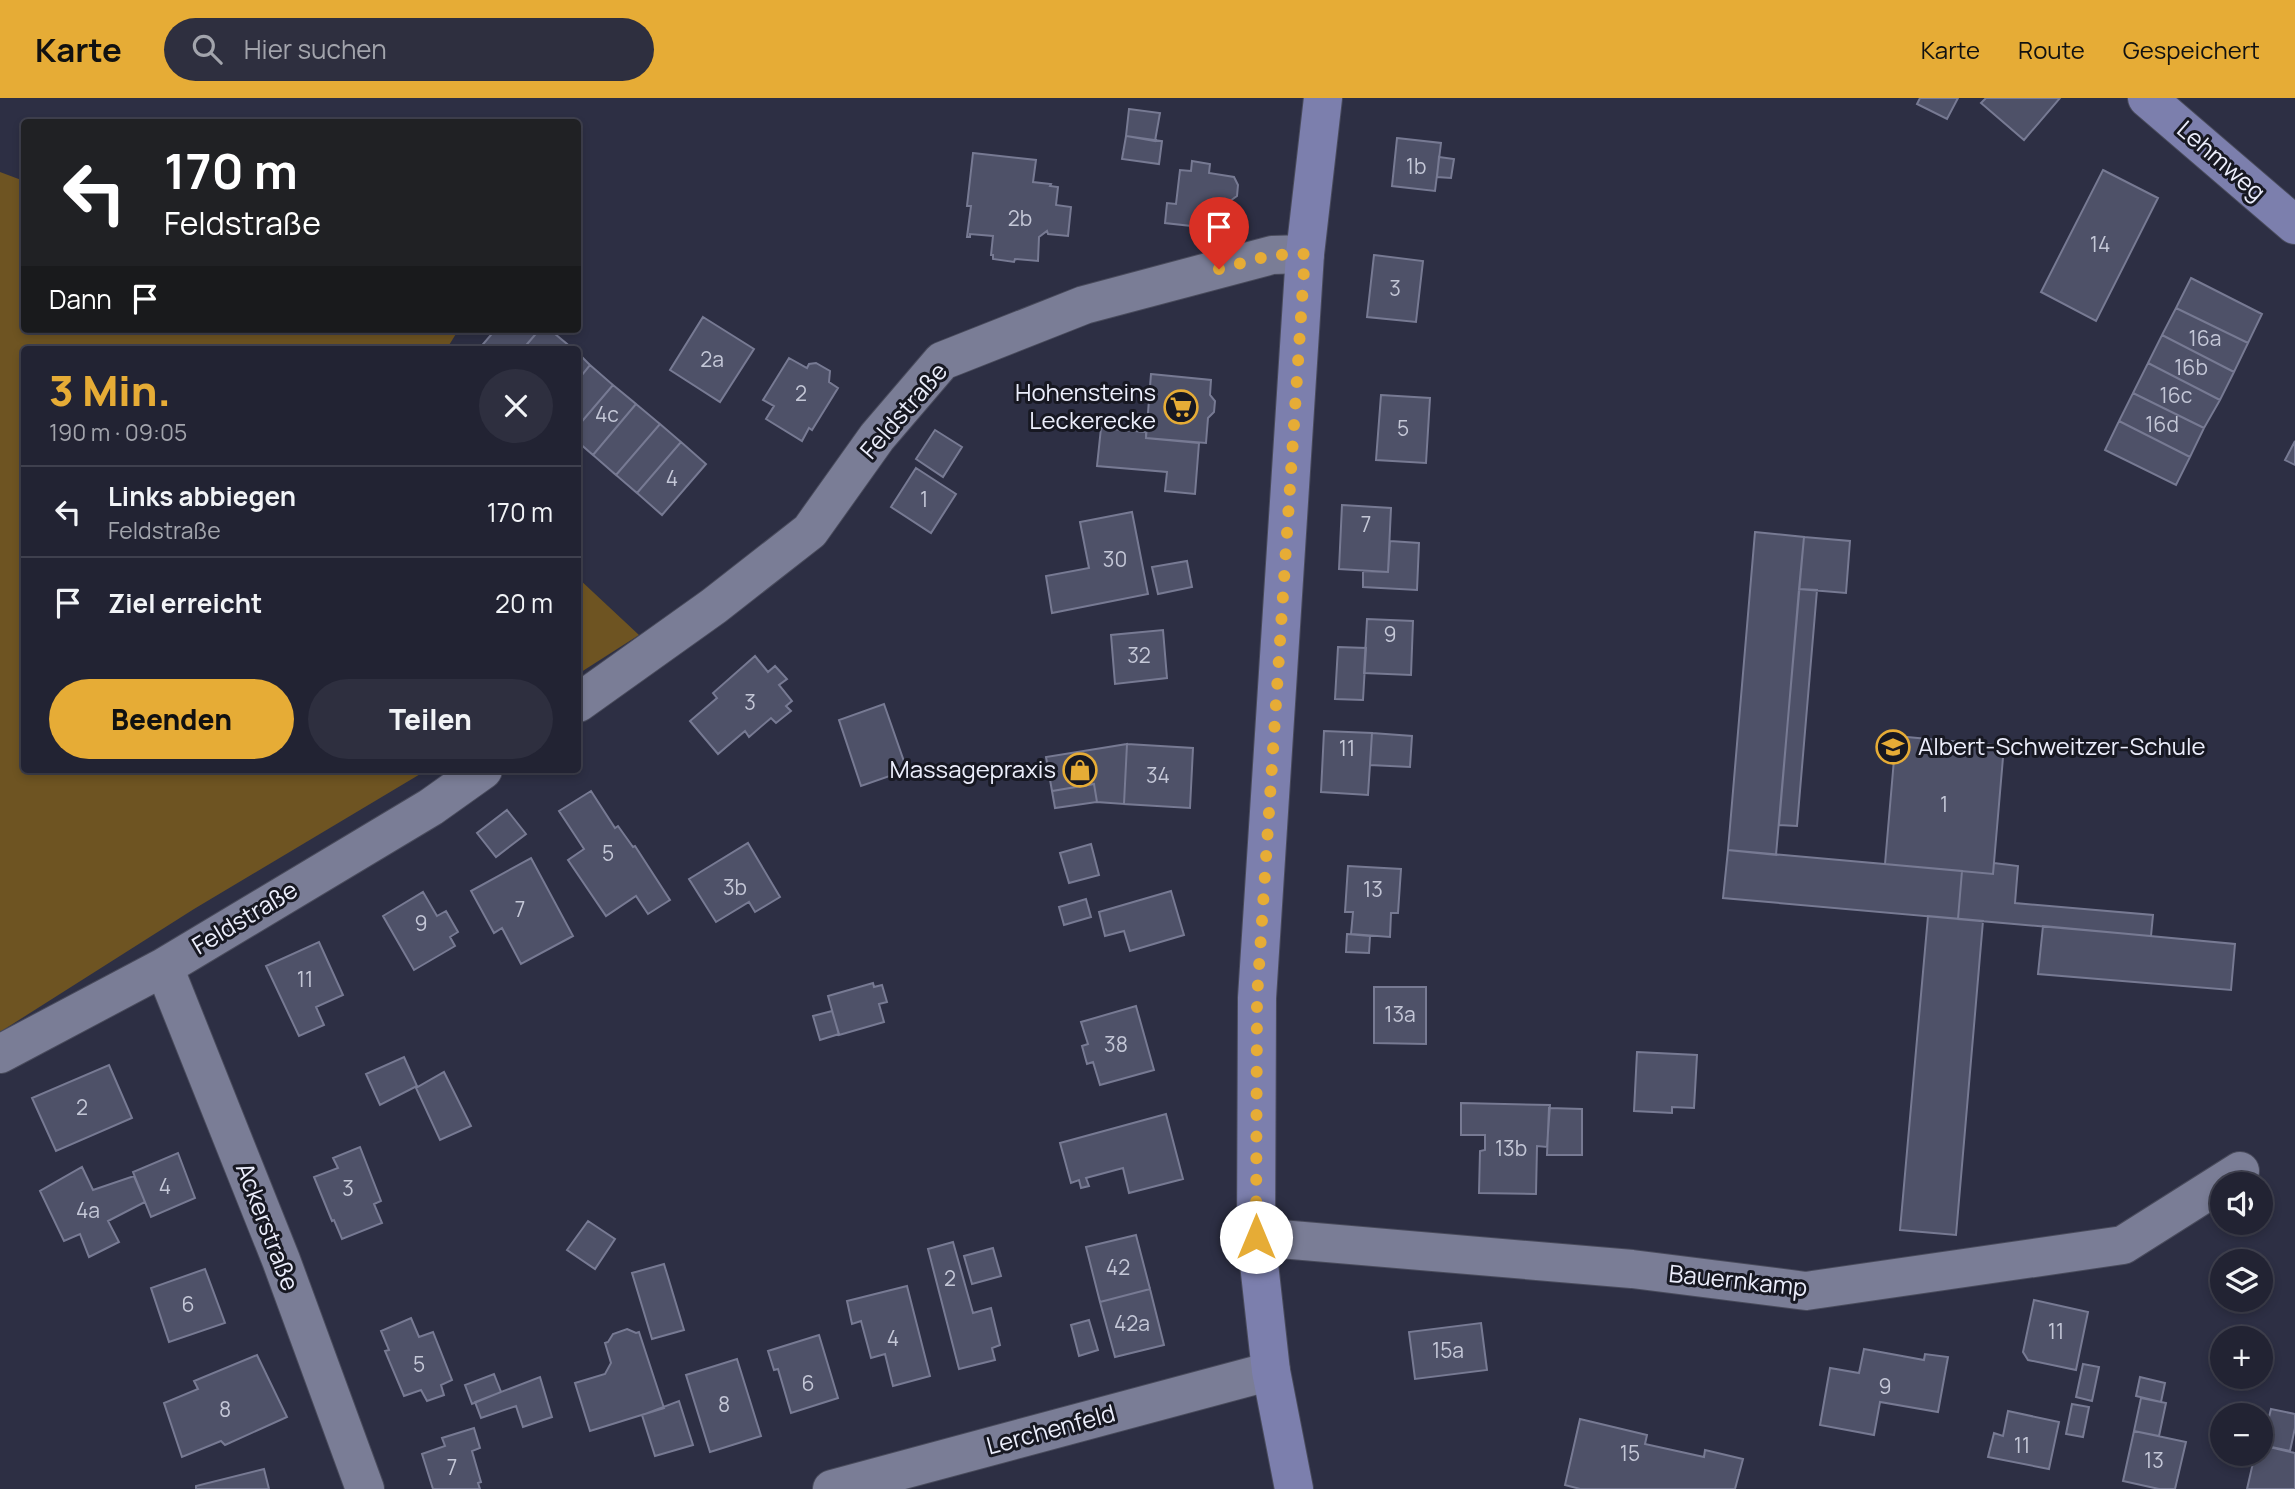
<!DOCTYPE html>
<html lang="de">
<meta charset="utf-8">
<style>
body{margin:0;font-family:Manrope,sans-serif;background:#2e2f3f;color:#f1f3f6;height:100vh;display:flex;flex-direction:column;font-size:26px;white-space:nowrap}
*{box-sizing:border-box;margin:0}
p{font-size:23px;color:#a2a4ac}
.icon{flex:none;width:38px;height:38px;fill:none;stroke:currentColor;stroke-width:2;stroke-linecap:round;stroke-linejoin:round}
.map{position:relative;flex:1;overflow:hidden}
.sheet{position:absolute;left:21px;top:248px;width:560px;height:427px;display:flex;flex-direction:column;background:#222333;border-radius:7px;box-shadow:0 4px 10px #0003,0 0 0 2px #3f404e}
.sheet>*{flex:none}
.banner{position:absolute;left:21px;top:21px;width:560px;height:214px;border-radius:7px;box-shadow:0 4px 10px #0003,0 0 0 2px #3f404e;background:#202124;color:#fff;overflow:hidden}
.buttons{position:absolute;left:2210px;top:1074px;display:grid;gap:14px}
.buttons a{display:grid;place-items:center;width:63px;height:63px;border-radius:50%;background:#222333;box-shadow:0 4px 10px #0003,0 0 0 2px #3f404e;font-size:35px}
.pin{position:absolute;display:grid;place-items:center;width:60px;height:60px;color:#fff;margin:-72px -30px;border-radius:50% 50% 50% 0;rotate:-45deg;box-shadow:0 0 7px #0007}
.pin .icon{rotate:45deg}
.me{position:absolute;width:77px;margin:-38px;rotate:0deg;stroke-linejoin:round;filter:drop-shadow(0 0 5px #0008)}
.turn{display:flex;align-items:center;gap:24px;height:147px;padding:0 28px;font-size:32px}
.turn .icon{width:91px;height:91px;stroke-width:2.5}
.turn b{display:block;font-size:49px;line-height:60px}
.then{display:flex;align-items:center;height:66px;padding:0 28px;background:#0003;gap:14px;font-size:26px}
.round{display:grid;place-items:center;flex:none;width:74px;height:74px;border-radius:37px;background:#2e2f3f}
.overview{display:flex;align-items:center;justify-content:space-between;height:119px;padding:0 28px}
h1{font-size:42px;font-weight:800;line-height:52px;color:#e6ac36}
.action{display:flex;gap:14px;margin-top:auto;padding:14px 28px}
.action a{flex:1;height:80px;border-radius:42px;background:#e6ac36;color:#111;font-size:28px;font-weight:800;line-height:80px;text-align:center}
.action a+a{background:#2e2f3f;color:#f1f3f6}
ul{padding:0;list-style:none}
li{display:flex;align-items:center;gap:21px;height:91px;padding:0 28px;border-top:2px solid #3f404e}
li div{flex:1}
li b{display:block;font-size:26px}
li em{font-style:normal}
header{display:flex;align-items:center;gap:42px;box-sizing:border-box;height:98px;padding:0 35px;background:#e6ac36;color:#111}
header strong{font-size:33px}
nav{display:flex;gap:38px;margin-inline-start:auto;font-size:24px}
.search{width:490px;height:63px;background:#2e2f3f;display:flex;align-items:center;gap:18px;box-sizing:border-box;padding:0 24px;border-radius:38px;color:#a2a4ac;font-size:26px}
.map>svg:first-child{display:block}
</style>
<header>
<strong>Karte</strong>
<div class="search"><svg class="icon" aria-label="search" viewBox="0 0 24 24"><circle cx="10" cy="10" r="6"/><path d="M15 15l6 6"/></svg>Hier suchen</div>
<nav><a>Karte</a><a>Route</a><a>Gespeichert</a></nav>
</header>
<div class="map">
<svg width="2295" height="1391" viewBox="0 0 2295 1391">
<rect width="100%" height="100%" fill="#2d2f44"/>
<path fill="#6e5422" d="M0,74L24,83V231H459L446,252H24V672H427L194,811L0,934Z
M578,480L639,537L578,576Z"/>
<path fill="#4e5168" stroke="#777a93" stroke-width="2" d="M1920,0H1958L1947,21L1917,6Z
M1986,0H2060L2024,42L1981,5Z
M1129,11L1160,15L1155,43L1126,38Z
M1126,38L1162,43L1159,66L1122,61Z
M1397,40L1441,45L1435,93L1392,88Z
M973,55L1036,62L1033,84L1051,86L1050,88L1058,89L1056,107L1071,109L1068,138L1048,136L1047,133L1039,139L1038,163L1015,161L1014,164L993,161V157H991L993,138L970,136V139H967L971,108H967Z
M1439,59L1454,61L1451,80L1437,79Z
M1192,63L1210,66L1209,75L1234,79L1238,87L1237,98L1230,103L1227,132L1165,125L1167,105L1176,106L1180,72L1191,73Z
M2103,72L2158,100L2096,223L2041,194Z
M1374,157L1423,163L1416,224L1367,219Z
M2191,180L2262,216L2248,245L2176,210Z
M2176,210L2248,245L2234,274L2162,237Z
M703,219L754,251L720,304L670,272Z
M496,231H540L522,252H478Z
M540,231H549L567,246L562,252H522Z
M2162,237L2234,274L2220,302L2148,265Z
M578,255L590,267L578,282Z
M789,260L807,270L809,266L816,265L830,273L829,284L838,290L812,332L809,330L802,343L766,321L774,308L763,302Z
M2148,265L2220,302L2204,330L2133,295Z
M590,267L613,287L578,328V282Z
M1151,276L1211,282L1210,297L1215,303L1214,314L1208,320L1206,345L1146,340Z
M613,287L636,306L593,357L578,344V328Z
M2133,295L2204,330L2190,359L2119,323Z
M1381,297L1430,300L1426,365L1376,362Z
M636,306L660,326L616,377L593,357Z
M2119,323L2190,359L2176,387L2105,352Z
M660,326L681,344L637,395L616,377Z
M1101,330L1146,334V340L1199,345L1195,396L1165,393L1167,374L1097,368Z
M935,332L962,349L943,379L916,361Z
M2295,343V367L2285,362Z
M681,344L706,366L662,417L637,395Z
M916,370L956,396L931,435L891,409Z
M1342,407L1391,410L1388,474L1339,471Z
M1132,414L1148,496L1052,515L1046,478L1089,470L1080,424Z
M1755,434L1804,439L1776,757L1728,752Z
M1804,439L1850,443L1846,495L1799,491Z
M1390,443L1419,445L1417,492L1363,489V473L1388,474Z
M1187,463L1192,489L1158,496L1152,469Z
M1799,491L1817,492L1797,728L1779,727Z
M1367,521L1413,523L1411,577L1364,575Z
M1163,532L1167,580L1115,586L1111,537Z
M1338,549L1366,550L1363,602L1335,601Z
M755,558L768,574L775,568L787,581L779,587L792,603L786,608L791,613L776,625L771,620L749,639L745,633L718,656L690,623L717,600L713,595Z
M884,606L907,672L861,688L839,622Z
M1324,633L1372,635L1368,697L1321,694Z
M1372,635L1412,638L1410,669L1370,667Z
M1896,638L2004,648L1993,776L1885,766Z
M1127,646L1193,650L1190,710L1124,706Z
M1127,646L1124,706L1097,704L1094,686L1052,693L1046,659Z
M1094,686L1097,704L1055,710L1052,693Z
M591,693L615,730L618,728L633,749L635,748L670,802L648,816L636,798L606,818L568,762L584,751L559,713Z
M507,712L526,736L496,759L477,735Z
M748,745L780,799L755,814L749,804L716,824L689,781Z
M1091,746L1099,777L1069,785L1060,755Z
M1728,752L1962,773L1958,821L1723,800Z
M531,760L573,838L521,866L502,830L494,835L471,793Z
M1994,765L2018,768L2015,805L2153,817L2151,838L1958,821L1962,773L1993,776Z
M1348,768L1401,771L1398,815H1391L1390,839L1351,836L1353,814H1345Z
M1171,793L1184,837L1130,853L1124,833L1105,838L1099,814Z
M423,794L437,818L446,813L458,834L450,839L455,848L414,872L383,818Z
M1086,801L1091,819L1064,827L1059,809Z
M1928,818L1983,823L1956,1137L1900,1132Z
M2043,828L2235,846L2231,892L2038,876Z
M1347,836L1370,838L1369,855L1346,854Z
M319,844L343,897L316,909L324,927L299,938L266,868Z
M873,885L874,889L882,887L887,904L879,906L884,924L839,937L828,898Z
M1374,889H1426V946L1374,945Z
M1136,908L1154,972L1100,987L1093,964L1087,966L1082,948L1088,946L1081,924Z
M832,913L839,936L820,942L813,918Z
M1637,954L1697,957L1694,1010L1672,1009V1015L1634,1013Z
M404,959L417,988L380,1007L366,976Z
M109,967L132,1020L56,1053L32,1000Z
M444,974L471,1028L440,1042L416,990Z
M1461,1005L1550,1007L1547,1049L1537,1048L1536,1096L1479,1095L1480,1053L1485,1052V1037H1461Z
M1549,1010L1582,1011V1057H1547Z
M1166,1016L1183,1081L1129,1095L1123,1070L1086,1080L1089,1088L1081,1090L1079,1082L1071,1085L1060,1045Z
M360,1049L381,1103L374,1106L382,1125L342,1141L334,1122L332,1123L314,1079L338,1070L333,1060Z
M178,1055L195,1100L151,1119L133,1074Z
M82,1069L93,1092L134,1078L145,1104L108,1123L119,1144L89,1159L80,1136L64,1143L40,1093Z
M588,1123L615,1141L595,1171L567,1152Z
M1136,1137L1150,1191L1100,1204L1086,1149Z
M953,1144L973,1215L991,1210L1000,1247L992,1250L995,1262L959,1271L928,1151Z
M993,1150L1001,1178L972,1186L964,1158Z
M664,1166L684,1232L652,1241L632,1175Z
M205,1171L225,1225L169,1244L151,1190Z
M907,1188L930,1278L893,1288L885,1256L871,1260L861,1223L852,1226L847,1203Z
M1150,1191L1164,1247L1115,1259L1100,1204Z
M2034,1202L2088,1214L2076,1272L2028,1262L2023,1254Z
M411,1220L419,1239L433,1234L452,1282L441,1287L444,1297L427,1303L421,1292L404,1298L385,1253L389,1252L381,1233Z
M1089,1222L1098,1252L1079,1258L1071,1227Z
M1481,1225L1487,1272L1415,1281L1409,1234Z
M627,1231L636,1235L639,1234L664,1310L590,1333L575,1285L605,1276L611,1265L605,1245L608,1244L613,1236Z
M819,1237L838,1300L791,1315L778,1271L774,1272L768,1253Z
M1864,1251L1924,1262L1925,1256L1948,1259L1938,1314L1880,1304L1874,1337L1820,1327L1830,1270L1859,1275Z
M257,1257L287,1319L225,1347L221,1343L182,1359L164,1305L198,1291L194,1283Z
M737,1261L761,1338L710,1354L686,1277Z
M2083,1266L2099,1269L2092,1303L2076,1299Z
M494,1276L501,1294L472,1306L465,1287Z
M540,1279L552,1319L523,1329L516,1308L481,1320L475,1304Z
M2140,1279L2165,1285L2161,1304L2136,1298Z
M2141,1300L2166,1305L2159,1338L2134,1333Z
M679,1303L693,1347L655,1358L642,1317Z
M2072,1306L2089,1309L2083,1339L2066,1336Z
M2271,1311L2295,1316V1330L2290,1353L2262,1347Z
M2008,1313L2059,1324L2049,1371L1988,1359L1994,1335L2003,1338Z
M1580,1321L1647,1337L1645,1346L1704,1359L1705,1352L1743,1361L1735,1391H1580L1565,1387Z
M474,1330L480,1350L472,1353L481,1384L478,1385L480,1391H433L422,1356L445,1348L442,1340Z
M2134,1333L2186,1344L2175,1391H2159L2123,1383Z
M2261,1347L2295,1355V1391H2247L2255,1356H2261Z
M264,1371L269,1391H196V1388Z"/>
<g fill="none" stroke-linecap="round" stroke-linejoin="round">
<defs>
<path id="street" d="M578,605L714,508L810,433L877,339L942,263L1084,207L1272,157L1305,156
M164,869L281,1162L365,1391
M0,956L164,869L431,709L483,672
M1256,1139L1632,1171L1806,1193L2123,1147L2240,1073
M832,1391L1271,1273"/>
<path id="secondary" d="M2147,0L2295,127
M1294,1391L1271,1273L1256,1139L1257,900L1305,156L1323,0"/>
</defs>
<use href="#street" stroke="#494b5c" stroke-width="40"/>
<use href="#secondary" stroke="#494b5c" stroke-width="40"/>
<use href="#street" stroke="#7a7d96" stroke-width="38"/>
<use href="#secondary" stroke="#7c7fad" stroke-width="38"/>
</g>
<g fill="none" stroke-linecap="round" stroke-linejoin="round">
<path stroke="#e6ac36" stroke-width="12" stroke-dasharray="0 21.6" d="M1219,171L1272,157L1305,156L1257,900L1256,1139"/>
</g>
<defs>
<symbol id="supermarket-ring" viewBox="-11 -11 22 22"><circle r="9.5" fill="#171822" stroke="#e6ac36" stroke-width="1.5"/><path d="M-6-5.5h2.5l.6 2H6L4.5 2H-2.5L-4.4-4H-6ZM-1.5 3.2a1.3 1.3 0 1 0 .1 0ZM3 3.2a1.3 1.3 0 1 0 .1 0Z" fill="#e6ac36"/></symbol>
<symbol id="school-ring" viewBox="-11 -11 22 22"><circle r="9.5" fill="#171822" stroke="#e6ac36" stroke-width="1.5"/><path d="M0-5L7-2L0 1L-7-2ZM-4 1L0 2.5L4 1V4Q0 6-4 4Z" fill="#e6ac36"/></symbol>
<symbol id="shop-ring" viewBox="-11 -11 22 22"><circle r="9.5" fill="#171822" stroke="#e6ac36" stroke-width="1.5"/><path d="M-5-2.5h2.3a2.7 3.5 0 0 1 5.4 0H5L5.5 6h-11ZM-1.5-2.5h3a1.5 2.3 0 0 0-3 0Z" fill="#e6ac36"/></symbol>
</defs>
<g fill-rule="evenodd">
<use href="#supermarket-ring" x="1162" y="290" width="38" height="38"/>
<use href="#school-ring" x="1874" y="630" width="38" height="38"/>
<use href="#shop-ring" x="1061" y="653" width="38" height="38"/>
</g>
<g text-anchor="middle" stroke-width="6" stroke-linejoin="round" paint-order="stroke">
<g font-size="21" fill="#c4c7d7">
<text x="1416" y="76">1b</text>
<text x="1020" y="128">2b</text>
<text x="2100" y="154">14</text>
<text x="1395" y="198">3</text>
<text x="2205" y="248">16a</text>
<text x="712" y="269">2a</text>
<text x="2191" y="277">16b</text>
<text x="801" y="303">2</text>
<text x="2176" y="305">16c</text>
<text x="607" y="324">4c</text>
<text x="2162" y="334">16d</text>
<text x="1403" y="338">5</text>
<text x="672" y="388">4</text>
<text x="924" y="409">1</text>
<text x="1366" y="434">7</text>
<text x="1115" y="469">30</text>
<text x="1390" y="544">9</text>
<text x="1139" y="565">32</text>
<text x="750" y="612">3</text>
<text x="1347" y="658">11</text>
<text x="1158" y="685">34</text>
<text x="1944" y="714">1</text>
<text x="608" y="763">5</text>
<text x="735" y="797">3b</text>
<text x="1373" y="799">13</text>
<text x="520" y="819">7</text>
<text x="421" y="833">9</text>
<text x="305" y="889">11</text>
<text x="1400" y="924">13a</text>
<text x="1116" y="954">38</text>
<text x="82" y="1017">2</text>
<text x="1511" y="1058">13b</text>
<text x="165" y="1096">4</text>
<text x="348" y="1098">3</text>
<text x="88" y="1120">4a</text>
<text x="1118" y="1177">42</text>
<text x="950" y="1188">2</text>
<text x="188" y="1214">6</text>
<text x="1132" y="1233">42a</text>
<text x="2056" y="1241">11</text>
<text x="893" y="1248">4</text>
<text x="1448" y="1260">15a</text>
<text x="419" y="1274">5</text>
<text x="808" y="1293">6</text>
<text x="1885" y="1296">9</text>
<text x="724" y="1314">8</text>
<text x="225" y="1319">8</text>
<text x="2022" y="1355">11</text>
<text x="1630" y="1363">15</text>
<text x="2154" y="1370">13</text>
<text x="452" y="1377">7</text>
</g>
<g font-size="24" fill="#eceefc" stroke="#171822">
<text transform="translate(2221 63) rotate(41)" y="8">Lehmweg</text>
<text transform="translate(904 313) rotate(-49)" y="8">Feldstraße</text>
<text transform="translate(245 820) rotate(-31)" y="8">Feldstraße</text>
<text transform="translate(267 1129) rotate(69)" y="8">Ackerstraße</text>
<text transform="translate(1738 1183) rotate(6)" y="8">Bauernkamp</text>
<text transform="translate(1051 1332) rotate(-15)" y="8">Lerchenfeld</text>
</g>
<g font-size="24" fill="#eceefc" stroke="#171822" text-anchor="end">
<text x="1156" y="303">Hohensteins<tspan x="1156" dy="28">Leckerecke</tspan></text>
<text x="1918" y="657" text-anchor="start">Albert-Schweitzer-Schule</text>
<text x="1056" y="680">Massagepraxis</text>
</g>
</g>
</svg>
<div class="buttons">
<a><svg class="icon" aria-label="sound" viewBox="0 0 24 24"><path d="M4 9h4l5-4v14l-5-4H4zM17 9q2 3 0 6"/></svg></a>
<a><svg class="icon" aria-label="layers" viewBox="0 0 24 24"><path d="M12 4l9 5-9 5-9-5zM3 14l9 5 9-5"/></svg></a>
<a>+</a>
<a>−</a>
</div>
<div class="pin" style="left:1219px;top:171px;background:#d93025"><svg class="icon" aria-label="arrive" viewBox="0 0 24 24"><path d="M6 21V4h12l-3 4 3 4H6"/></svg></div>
<svg class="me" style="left:1256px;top:1139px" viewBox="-20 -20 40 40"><circle r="19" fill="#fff"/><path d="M0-13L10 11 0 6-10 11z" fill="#e6ac36"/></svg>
<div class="banner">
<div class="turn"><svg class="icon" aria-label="left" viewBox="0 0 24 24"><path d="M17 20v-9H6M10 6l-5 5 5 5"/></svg><div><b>170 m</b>Feldstraße</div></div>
<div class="then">Dann<svg class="icon" aria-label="arrive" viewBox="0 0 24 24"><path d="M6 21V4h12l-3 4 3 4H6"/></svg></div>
</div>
<section class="sheet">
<div class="overview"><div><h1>3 Min.</h1><p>190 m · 09:05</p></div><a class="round"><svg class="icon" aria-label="close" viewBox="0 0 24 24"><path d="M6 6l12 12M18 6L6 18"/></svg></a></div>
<ul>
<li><svg class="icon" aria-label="left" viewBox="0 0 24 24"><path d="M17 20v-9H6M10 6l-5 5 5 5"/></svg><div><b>Links abbiegen</b><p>Feldstraße</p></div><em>170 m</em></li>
<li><svg class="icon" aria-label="arrive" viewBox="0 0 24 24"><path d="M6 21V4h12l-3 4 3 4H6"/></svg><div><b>Ziel erreicht</b></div><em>20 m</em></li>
</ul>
<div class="action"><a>Beenden</a><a>Teilen</a></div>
</section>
</div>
